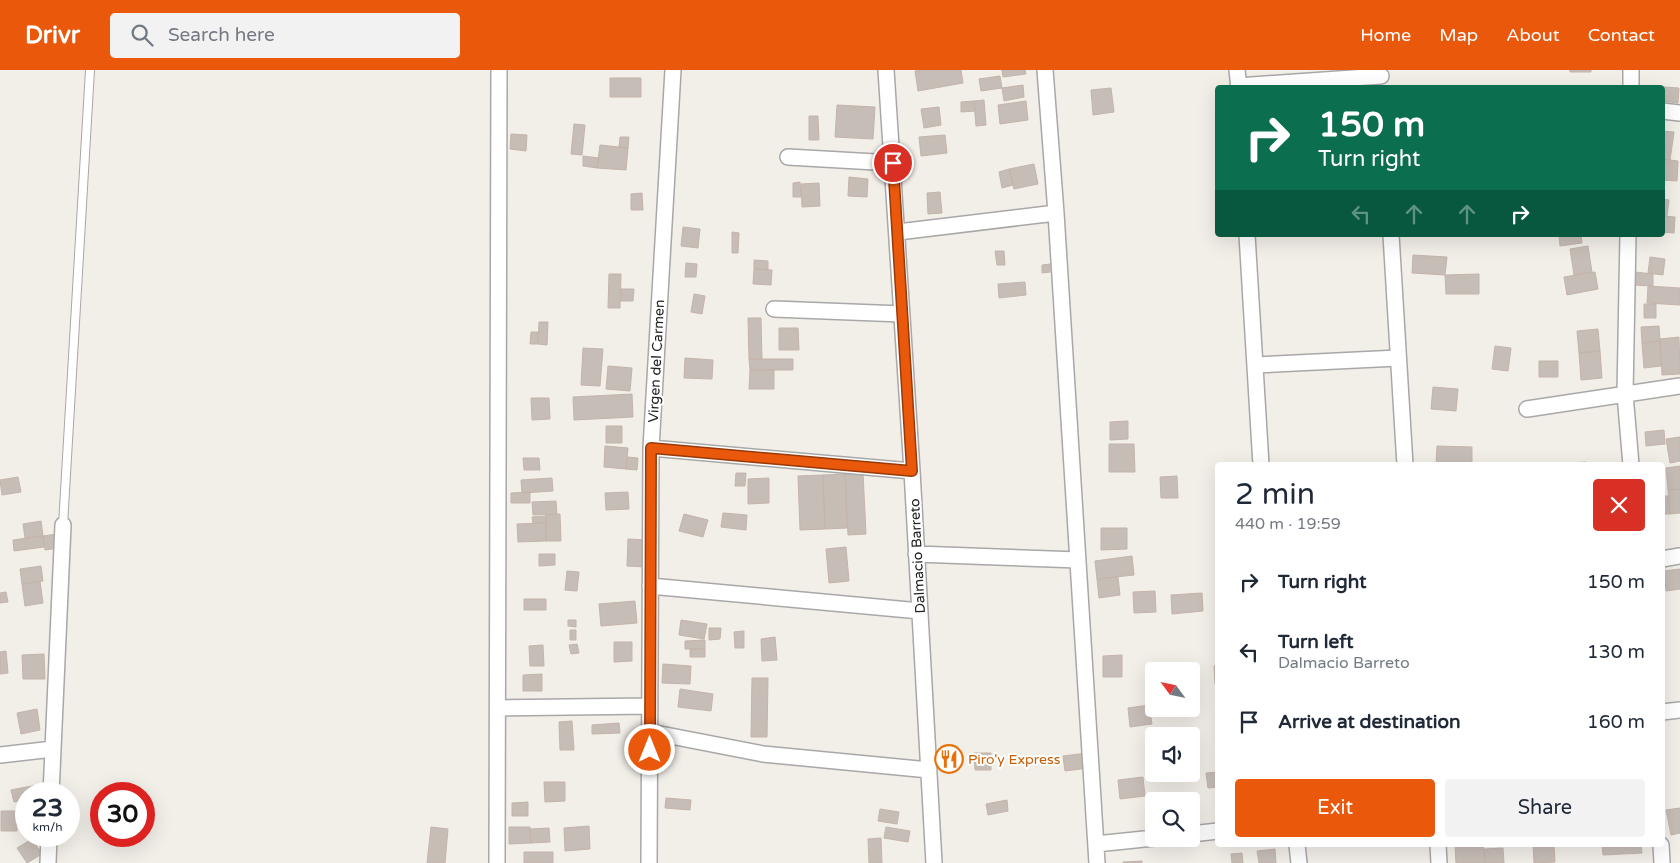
<!DOCTYPE html>
<meta charset="utf-8">
<style>
body{margin:0;font-family:"Varela Round",sans-serif;background:#f2f2f3;color:#1f2937;height:100vh;display:flex;flex-direction:column;font-size:19px;white-space:nowrap}
*{box-sizing:border-box;margin:0}
p{font-size:16px;color:#747a83}
.icon{flex:none;width:28px;height:28px;fill:none;stroke:currentColor;stroke-width:2;stroke-linecap:round;stroke-linejoin:round}
.map{position:relative;flex:1;overflow:hidden}
.sheet{position:absolute;left:1215px;top:392px;width:450px;height:385px;display:flex;flex-direction:column;background:#fff;border-radius:5px;box-shadow:0 5px 20px #0002}
.sheet>*{flex:none}
.banner{position:absolute;left:1215px;top:15px;width:450px;height:152px;border-radius:5px;box-shadow:0 5px 20px #0002;background:#0b6e4f;color:#fff;overflow:hidden}
.needle{width:32px;rotate:303deg}
.buttons{position:absolute;left:1145px;top:592px;display:grid;gap:10px}
.buttons a{display:grid;place-items:center;width:55px;height:55px;border-radius:5px;background:#fff;box-shadow:0 5px 20px #0002;font-size:25px}
.speed{position:absolute;left:15px;top:712px;display:flex;gap:10px;font-size:25px;font-weight:700;text-align:center}
.speed>*{display:grid;place-content:center;width:65px;height:65px;border-radius:50%;background:#fff;box-shadow:0 5px 20px #0002;line-height:1}
.speed small{font-size:12px;font-weight:400}
.speed .limit{border:8px solid #d22;background:#fff;color:#111}
.pin{position:absolute;display:grid;place-items:center;width:42px;height:42px;color:#fff;margin:-21px;border:2px solid #fff;border-radius:50%;box-shadow:0 1px 5px #0007}
.me{position:absolute;width:55px;margin:-28px;rotate:0deg;stroke-linejoin:round;filter:drop-shadow(0 0 4px #0008)}
.turn{display:flex;align-items:center;gap:18px;height:105px;padding:0 20px;font-size:22px}
.turn .icon{width:65px;height:65px;stroke-width:2.5}
.turn b{display:block;font-size:35px;line-height:42px}
.lanes{display:flex;align-items:center;height:48px;padding:0 20px;background:#0003;justify-content:center;gap:25px;direction:ltr}
.lanes .off{opacity:.35}
.round{display:grid;place-items:center;flex:none;width:52px;height:52px;border-radius:5px;background:#f2f2f3}
.head{display:flex;align-items:center;justify-content:space-between;height:85px;padding:0 20px}
h1{font-size:30px;font-weight:600;line-height:38px}
.action{display:flex;gap:10px;margin-top:auto;padding:10px 20px}
.action a{flex:1;height:58px;border-radius:5px;background:#ea580c;color:#fff;font-size:20px;font-weight:600;line-height:58px;text-align:center}
.action a+a{background:#f2f2f3;color:#1f2937}
ul{padding:0;list-style:none}
li{display:flex;align-items:center;gap:15px;height:70px;padding:0 20px}
li div{flex:1}
li b{display:block;font-size:19px}
li em{font-style:normal}
header{display:flex;align-items:center;gap:30px;box-sizing:border-box;height:70px;padding:0 25px;background:#ea580c;color:#fff}
header strong{font-size:24px}
nav{display:flex;gap:28px;margin-inline-start:auto;font-size:18px}
.search{width:350px;height:45px;background:#f2f2f3;display:flex;align-items:center;gap:12px;box-sizing:border-box;padding:0 18px;border-radius:5px;color:#747a83;font-size:19px}
.map>svg:first-child{display:block}
</style>
<header>
<strong>Drivr</strong>
<div class="search"><svg class="icon" aria-label="search" viewBox="0 0 24 24"><circle cx="10" cy="10" r="6"/><path d="M15 15l6 6"/></svg>Search here</div>
<nav><a>Home</a><a>Map</a><a>About</a><a>Contact</a></nav>
</header>
<div class="map">
<svg width="1680" height="793" viewBox="0 0 1680 793">
<rect width="100%" height="100%" fill="#f2eee8"/>
<path fill="#c7bdb7" stroke="#c4b4aa" d="M923,0H961L963,13L918,21L915,1Z
M1002,0H1025L1026,4L1003,7Z
M1570,0H1591V2H1570Z
M1000,6L1002,18L981,21L979,9Z
M610,8H641V27H610Z
M1023,15L1024,27L1004,31L1002,18Z
M1649,16L1679,18L1678,33L1662,31V18H1649Z
M1111,18L1114,42L1093,45L1091,20Z
M984,30L986,55L976,56L974,31Z
M974,31L975,41L961,42V32Z
M1026,31L1028,50L1000,54L998,35Z
M837,35L875,37L873,69L835,67Z
M939,37L941,55L924,58L921,39Z
M809,46H818L819,70H809Z
M574,54L585,55L582,85L571,84Z
M1662,61L1674,62L1670,90L1662,89Z
M511,64L527,65L526,81L510,79Z
M945,65L947,83L921,86L919,67Z
M620,67H629L628,78L619,77Z
M600,75L628,78L626,100L597,98Z
M583,86L599,88L597,98L583,96Z
M1662,89L1678,91L1677,111L1662,110Z
M1034,94L1038,114L1014,119L1009,99Z
M1009,99L1013,115L1002,118L999,102Z
M849,107L868,109L867,127L848,126Z
M800,112L801,127H793V113Z
M819,113L820,136L802,137L801,114Z
M940,122L942,143L928,144L927,123Z
M642,123L643,140H631V124Z
M1662,129L1669,130L1667,146H1662Z
M1662,146L1675,147L1674,163L1662,162Z
M683,157L700,159L698,178L681,176Z
M732,162L739,163L738,183H732Z
M1559,165H1581L1582,173L1560,176Z
M1588,176L1592,202L1574,205L1570,179Z
M995,181H1004L1005,195H997Z
M1413,185L1447,187L1445,205L1412,203Z
M1650,187L1665,189L1663,205L1648,203Z
M754,190L768,191V200L754,199Z
M686,193L697,194L696,207H685Z
M1050,194V202L1042,203V195Z
M754,199L772,200L771,215L753,214Z
M1595,202L1598,219L1567,225L1564,207Z
M1635,202L1653,204V216L1634,215Z
M609,204H621L620,238H608Z
M1479,204V224H1446L1445,205Z
M1025,212L1026,225L999,228L998,214Z
M1648,216L1680,218V235L1647,233Z
M621,219H634L633,231H621Z
M694,224L705,226L702,244L691,242Z
M1644,234H1656V248H1644Z
M748,248H761L762,289H749Z
M539,252H548L547,275L538,274Z
M1659,256L1660,271L1642,273L1641,257Z
M779,258H798L799,280H779Z
M1598,259L1600,281L1579,283L1577,261Z
M531,262H538V274H530Z
M1679,267L1680,304L1662,305L1660,269Z
M1660,271L1661,296L1644,298L1642,273Z
M1495,276L1511,278L1508,301L1492,299Z
M583,278L603,279L600,316L581,315Z
M1600,281L1602,308L1581,310L1579,283Z
M685,288L713,290L712,309L684,308Z
M749,289H793V300H750Z
M1539,291H1558V307H1539Z
M608,296L632,298L630,321L606,319Z
M750,300H774V319H749Z
M1433,317L1458,319L1456,341L1431,339Z
M632,324L633,347L574,350L573,327Z
M531,328H549L550,349L532,350Z
M1128,351V369L1110,370V352Z
M606,356H622V373H606Z
M1664,360L1665,374L1646,376L1645,362Z
M1680,367V391L1670,393L1666,369Z
M1109,374H1134L1135,402H1109Z
M605,376L628,378L626,399L604,397Z
M1437,376L1472,377V395H1436Z
M627,387L638,388L637,400L626,399Z
M523,388H539L540,400H524Z
M1586,392L1587,395H1572L1571,393Z
M1680,396V419L1668,420L1666,398Z
M736,403H746L745,416H735Z
M863,403L866,464L848,465L845,404Z
M845,404L847,458L825,459L823,405Z
M823,405L825,459L800,460L798,406Z
M1177,406L1178,428H1161L1160,407Z
M18,407L21,422L2,425L0,410Z
M552,408L553,421L522,423L521,410Z
M769,408V433L748,434V409Z
M1680,419V443L1670,444L1668,420Z
M530,422V433H511V423Z
M628,422L629,439L606,440L605,423Z
M1662,426H1668L1670,444H1662Z
M556,431L557,444L533,445L532,432Z
M723,443L747,445L746,460L721,457Z
M560,444L561,471H546V445Z
M684,444L708,450L703,467L679,461Z
M546,446V453H533L532,447Z
M41,451L43,466L25,468L23,454Z
M546,453V471L518,472L517,454Z
M1101,458H1127V479L1101,480Z
M57,464L59,478L45,480L43,466Z
M43,466L44,477L14,481L13,470Z
M628,469L648,470L646,497L627,496Z
M846,477L849,511L829,513L826,479Z
M539,484H555V495L539,496Z
M1132,486L1134,505L1097,509L1095,491Z
M41,496L43,511L22,514L20,499Z
M1680,499V519L1666,521L1664,501Z
M567,501L579,502L577,521L565,520Z
M1118,507L1120,525L1099,528L1097,509Z
M40,511L43,533L25,536L22,514Z
M1155,521L1156,542L1134,543L1133,522Z
M6,522L8,532L0,533V523Z
M1202,523L1203,541L1172,544L1171,525Z
M524,529H546V540H524Z
M635,531L637,553L601,556L599,534Z
M568,550H576V557L568,556Z
M681,550L707,554L704,569L679,565Z
M709,558H721L720,569L709,570Z
M570,560H576V570H570Z
M744,561V578H735L734,562Z
M775,567L777,590L762,591L761,569Z
M705,570V579H685V571Z
M614,572H632V591L614,592Z
M577,574L579,583L571,584L569,575Z
M543,575L544,596H530L529,576Z
M690,579H705V587H690Z
M6,581L8,603L0,604V582Z
M44,584L45,609H23L22,585Z
M1122,585V607H1103V586Z
M663,594L691,596L690,614L662,613Z
M1218,595V614H1215L1214,596Z
M542,604V621H523V605Z
M752,608H768L767,667H751Z
M680,619L713,624L711,641L678,637Z
M1149,635L1152,654L1130,657L1128,638Z
M37,639L40,660L21,664L17,643Z
M572,651L574,680H560L559,652Z
M619,653L620,663L592,664V655Z
M974,683H991V700H975Z
M1087,683L1089,698L1065,701L1063,686Z
M1218,702V717L1208,718L1206,703Z
M1143,707L1145,726L1120,729L1118,710Z
M544,712H565V731L545,732Z
M37,715L39,724H26V730L14,732L11,720Z
M666,728L691,730L690,740L665,738Z
M1007,730L1008,741L988,745L986,734Z
M528,732V746H512V733Z
M1680,738V763L1671,765L1666,740Z
M880,739L899,742L897,754L878,751Z
M1,741H17V761H1Z
M589,756L590,779L565,781L564,758Z
M431,757L448,759L445,793H427Z
M509,757H530L531,773L509,774Z
M886,757L910,761L908,772L884,768Z
M549,758L550,772L531,773L530,759Z
M881,768L882,793H869L868,769Z
M32,769L42,784L27,793L17,778Z
M1455,775H1483L1485,793H1456Z
M1533,775H1554L1555,792L1534,793Z
M1602,775H1641L1642,783L1603,785Z
M1503,778L1504,793H1485L1484,779Z
M1275,779L1276,793H1259L1257,781Z
M524,782H553V793H524Z
M1242,783L1243,793H1232L1231,784Z
M1142,791V793H1123V792Z"/>
<g fill="none" stroke-linecap="round" stroke-linejoin="round">
<defs>
<path id="service" d="M63,455L90,0"/>
<path id="minor" d="M886,0L912,401L934,793
M1045,0L1056,143L1097,793
M1237,0L1239,18
M1238,16L1381,6
M1631,18V0
M1662,41L1680,43
M788,87L893,93
M898,162L1056,143
M1247,165L1261,395
M1391,165L1405,395
M1628,165L1625,324L1631,395
M774,239L902,244
M1255,295L1398,288
M1527,339L1680,316
M651,378L912,401
M916,484L1078,490
M1662,489L1680,486
M650,516L920,541
M498,638L650,636
M1662,642L1680,640
M650,662L763,684L929,700
M0,685L53,679
M51,724L63,455
M1191,764L1218,761
M1096,774L1154,768
M1297,775L1299,793
M1438,775L1439,793
M1661,775L1662,793
M48,793L49,766
M497,793L499,0
M649,793L651,378L673,0"/>
</defs>
<use href="#service" stroke="#a8a8a8" stroke-width="10"/>
<use href="#minor" stroke="#a8a8a8" stroke-width="18"/>
<use href="#service" stroke="#fff" stroke-width="8"/>
<use href="#minor" stroke="#fff" stroke-width="15"/>
</g>
<g fill="none" stroke-linecap="round" stroke-linejoin="round">
<defs>
<path id="route" d="M650,680L651,378L912,401L893,93"/>
</defs>
<use href="#route" stroke="#983908" stroke-width="12"/>
<use href="#route" stroke="#ea580c" stroke-width="9"/>
</g>
<defs>
<symbol id="restaurant-ring" viewBox="-11 -11 22 22"><circle r="9.5" fill="#fff" stroke="#e8710a" stroke-width="1.5"/><path d="M-5-6h1v4h1v-4h1v4h1v-4h1v5L-1.5 .5V6h-2V.5L-5-1ZM5-6V6H3V1.5H1.5Q1.5-4 5-6Z" fill="#e8710a"/></symbol>
</defs>
<g fill-rule="evenodd">
<use href="#restaurant-ring" x="933" y="673" width="32" height="32"/>
</g>
<g text-anchor="middle" stroke-width="4" stroke-linejoin="round" paint-order="stroke">
<g font-size="14" fill="#212121" stroke="#fff">
<text transform="translate(656 291) rotate(-87)" y="5">Virgen del Carmen</text>
<text transform="translate(917 486) rotate(-93)" y="5">Dalmacio Barreto</text>
</g>
<g font-size="14" fill="#c56008" stroke="#fff" text-anchor="start">
<text x="968" y="694">Piro'y Express</text>
</g>
</g>
</svg>
<div class="buttons">
<a><svg class="needle" viewBox="-14 -14 28 28"><path d="M0-13l5 13h-10z" fill="#e53935"/><path d="M0 13l5-13h-10z" fill="#747a83"/></svg></a>
<a><svg class="icon" aria-label="sound" viewBox="0 0 24 24"><path d="M4 9h4l5-4v14l-5-4H4zM17 9q2 3 0 6"/></svg></a>
<a><svg class="icon" aria-label="search" viewBox="0 0 24 24"><circle cx="10" cy="10" r="6"/><path d="M15 15l6 6"/></svg></a>
</div>
<div class="speed"><div>23<small>km/h</small></div><div class="limit">30</div></div>
<div class="pin" style="left:893px;top:93px;background:#d93025"><svg class="icon" aria-label="arrive" viewBox="0 0 24 24"><path d="M6 21V4h12l-3 4 3 4H6"/></svg></div>
<svg class="me" style="left:650px;top:680px" viewBox="-20 -20 40 40"><circle r="17" fill="#ea580c" stroke="#fff" stroke-width="3"/><path d="M0-11L8 9 0 5-8 9z" fill="#fff"/></svg>
<div class="banner">
<div class="turn"><svg class="icon" aria-label="right" viewBox="0 0 24 24"><path d="M7 20v-9h11M14 6l5 5-5 5"/></svg><div><b>150 m</b>Turn right</div></div>
<div class="lanes"><svg class="icon off" aria-label="left" viewBox="0 0 24 24"><path d="M17 20v-9H6M10 6l-5 5 5 5"/></svg><svg class="icon off" aria-label="ahead" viewBox="0 0 24 24"><path d="M12 20V5M6 11l6-6 6 6"/></svg><svg class="icon off" aria-label="ahead" viewBox="0 0 24 24"><path d="M12 20V5M6 11l6-6 6 6"/></svg><svg class="icon" aria-label="right" viewBox="0 0 24 24"><path d="M7 20v-9h11M14 6l5 5-5 5"/></svg></div>
</div>
<section class="sheet">
<div class="head"><div><h1>2 min</h1><p>440 m · 19:59</p></div><a class="round" style="background:#d93025;color:#fff"><svg class="icon" aria-label="close" viewBox="0 0 24 24"><path d="M6 6l12 12M18 6L6 18"/></svg></a></div>
<ul>
<li><svg class="icon" aria-label="right" viewBox="0 0 24 24"><path d="M7 20v-9h11M14 6l5 5-5 5"/></svg><div><b>Turn right</b></div><em>150 m</em></li>
<li><svg class="icon" aria-label="left" viewBox="0 0 24 24"><path d="M17 20v-9H6M10 6l-5 5 5 5"/></svg><div><b>Turn left</b><p>Dalmacio Barreto</p></div><em>130 m</em></li>
<li><svg class="icon" aria-label="arrive" viewBox="0 0 24 24"><path d="M6 21V4h12l-3 4 3 4H6"/></svg><div><b>Arrive at destination</b></div><em>160 m</em></li>
</ul>
<div class="action"><a>Exit</a><a>Share</a></div>
</section>
</div>
